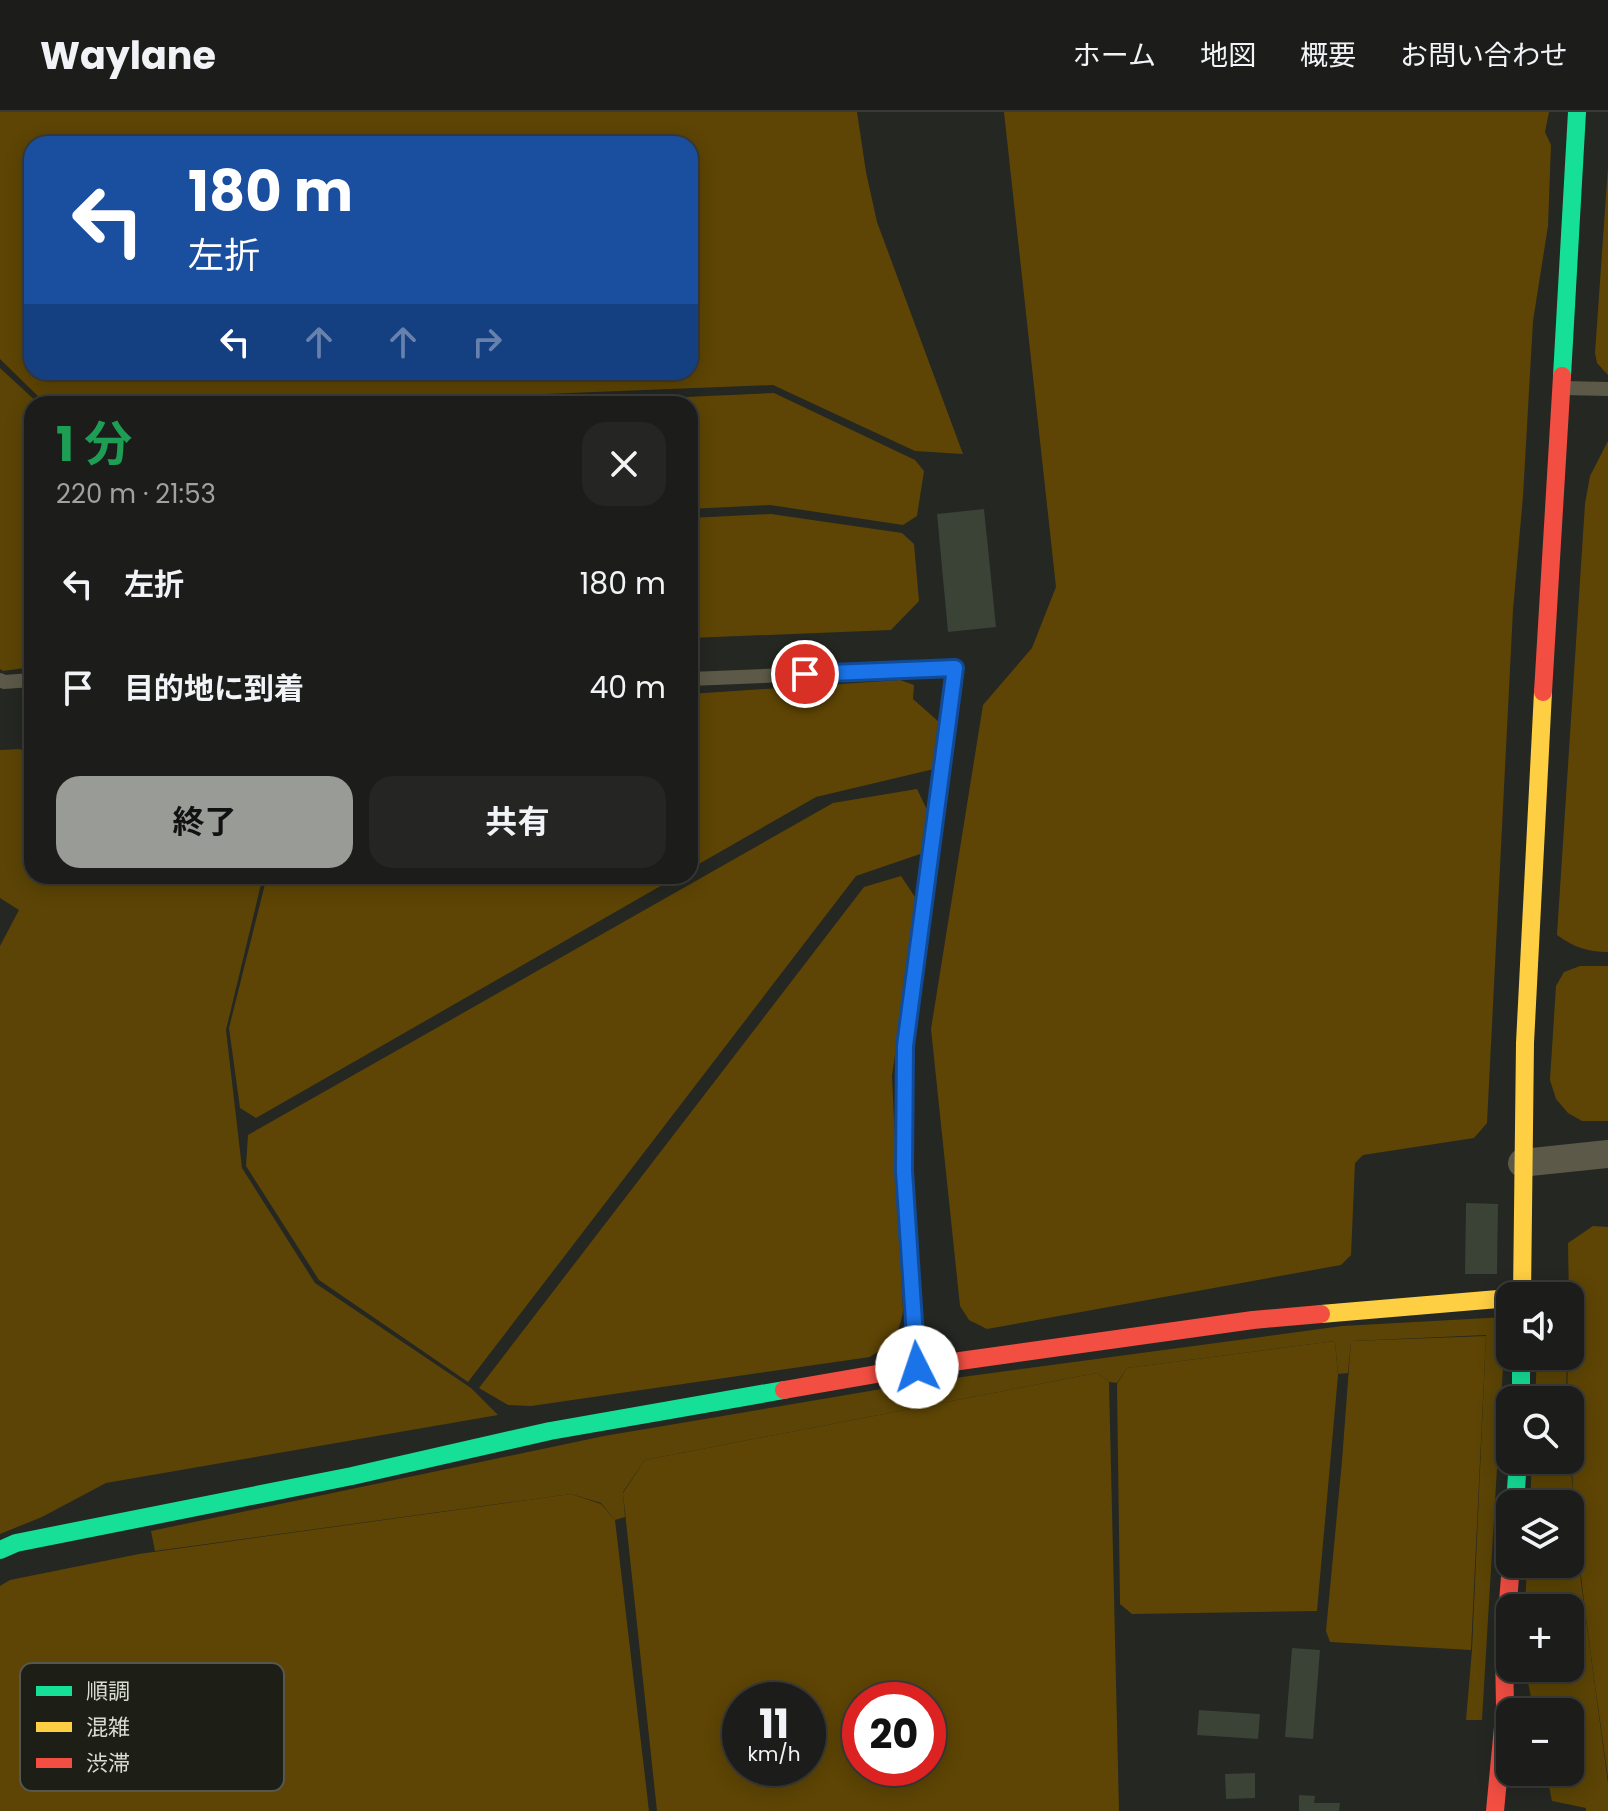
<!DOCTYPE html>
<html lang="ja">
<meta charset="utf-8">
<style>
body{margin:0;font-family:Poppins,"Noto Sans JP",sans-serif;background:#252623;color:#f1f3f6;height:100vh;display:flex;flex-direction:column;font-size:30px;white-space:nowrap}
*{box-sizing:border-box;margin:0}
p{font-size:26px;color:#a0a2a2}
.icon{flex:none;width:44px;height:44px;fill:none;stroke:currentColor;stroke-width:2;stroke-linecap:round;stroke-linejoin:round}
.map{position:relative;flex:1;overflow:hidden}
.panel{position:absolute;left:24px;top:284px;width:674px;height:488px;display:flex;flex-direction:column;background:#1c1d1a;border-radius:24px;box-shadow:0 4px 20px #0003,0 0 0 2px #3a3b39}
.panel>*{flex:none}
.guide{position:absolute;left:24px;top:24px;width:674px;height:244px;border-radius:24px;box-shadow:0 4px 20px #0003,0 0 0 2px #3a3b39;background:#1a4fa0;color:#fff;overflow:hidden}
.tools{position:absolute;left:1496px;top:1170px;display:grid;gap:16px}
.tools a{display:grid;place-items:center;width:88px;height:88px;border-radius:16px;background:#1c1d1a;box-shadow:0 4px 20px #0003,0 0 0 2px #3a3b39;font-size:40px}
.speed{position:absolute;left:722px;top:1570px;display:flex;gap:16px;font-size:40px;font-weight:700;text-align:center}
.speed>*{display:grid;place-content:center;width:104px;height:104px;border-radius:50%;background:#1c1d1a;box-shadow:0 4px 20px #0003,0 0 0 2px #3a3b39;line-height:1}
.speed small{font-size:20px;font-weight:400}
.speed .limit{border:12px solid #d22;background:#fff;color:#111}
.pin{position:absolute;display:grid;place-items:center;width:68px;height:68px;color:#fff;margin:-34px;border:4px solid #fff;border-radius:50%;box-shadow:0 2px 8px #0007}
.me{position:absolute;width:88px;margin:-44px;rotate:356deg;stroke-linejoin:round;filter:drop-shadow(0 0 6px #0008)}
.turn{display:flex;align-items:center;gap:28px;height:168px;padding:0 32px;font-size:36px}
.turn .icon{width:104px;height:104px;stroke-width:2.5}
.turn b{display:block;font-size:56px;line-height:68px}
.lanes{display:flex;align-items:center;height:76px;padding:0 32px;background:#0003;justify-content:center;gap:40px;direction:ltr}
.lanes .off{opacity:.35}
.round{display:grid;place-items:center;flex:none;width:84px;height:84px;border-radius:24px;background:#252623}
.overview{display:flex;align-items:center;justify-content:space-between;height:136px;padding:0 32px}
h1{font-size:48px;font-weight:700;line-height:60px;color:#1e9e55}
.primary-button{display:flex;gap:16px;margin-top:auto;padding:16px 32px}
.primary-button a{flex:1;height:92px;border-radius:24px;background:#999b96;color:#111;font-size:32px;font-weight:700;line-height:92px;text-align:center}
.primary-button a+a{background:#252623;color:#f1f3f6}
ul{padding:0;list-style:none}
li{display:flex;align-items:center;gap:24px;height:104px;padding:0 32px}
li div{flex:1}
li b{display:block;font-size:30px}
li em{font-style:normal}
header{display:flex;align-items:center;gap:48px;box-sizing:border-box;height:112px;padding:0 40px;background:#1c1d1a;border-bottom:2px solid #3a3b39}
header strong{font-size:38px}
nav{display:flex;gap:44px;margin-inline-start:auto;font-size:28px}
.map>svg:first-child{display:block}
</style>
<header>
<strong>Waylane</strong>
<nav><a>ホーム</a><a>地図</a><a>概要</a><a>お問い合わせ</a></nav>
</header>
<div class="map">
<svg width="1608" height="1699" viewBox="0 0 1608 1699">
<rect width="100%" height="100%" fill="#252722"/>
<path fill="#5e4505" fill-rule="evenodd" d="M0,0H857L866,60L877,110L963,342L915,339L773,273L290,292H46L0,247ZM32,32H690V260H32Z
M1004,0H1549L1545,20L1551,33L1548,114L1533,209L1523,384L1513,498L1487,1011L1474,1026L1363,1043L1355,1051L1351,1143L1341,1153L987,1217L969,1208L960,1194L931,917L983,593L1032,536L1056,475Z
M1608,55V263L1597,251L1595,241Z
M774,281L915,348L924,359L917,404L903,413L770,393L690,397V292H530Z
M1608,329V840C1587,840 1574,835 1557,823L1585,392L1590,364Z
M771,402L902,421L914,432L919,489L891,518L690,526V406Z
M900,568L914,573L913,587L939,610L934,657L816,685L690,757V582Z
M917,677L929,702L923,741L856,764L468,1270L319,1168L246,1054L248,1023L833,691Z
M267,764H678L256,1006L240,996L229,916Z
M901,764L917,788L892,964L903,1199C899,1224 890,1232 870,1245L531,1294L508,1293L479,1276L864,775Z
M1580,854H1608V1009H1582L1568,1001L1556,987L1550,968L1556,874L1564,860Z
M1593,1114L1608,1115V1666C1591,1541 1570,1415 1570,1288H1567L1568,1244H1570L1568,1131Z
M1486,1224L1471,1538L1330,1530L1326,1519L1342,1349L1351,1229Z
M1335,1229L1338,1263L1317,1499L1132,1502L1120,1492L1117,1272L1127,1256Z
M1097,1261L1109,1270L1119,1699H657L623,1381L645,1348ZM740,1588H808V1656H740ZM860,1588H928V1656H860Z
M571,1382L601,1392L615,1408L649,1699H0V1474L10,1468L139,1442Z"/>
<path fill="#5b4405" d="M0,256L39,292H32V555L3,559L0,557Z
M21,637L32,662V764H263L226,918L242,1056L315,1171L471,1276L498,1303L106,1371L42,1405L0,1422V834L19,798L0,786V638Z
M1506,1205L1482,1608H1466L1472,1538L1486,1223L1351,1229L1348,1261L1338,1262L1335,1229L1127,1256L1117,1271L1109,1270L1097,1261L645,1348L623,1380L625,1405L615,1408L601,1391L571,1382L155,1439L151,1419L604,1324L917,1271L1342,1214Z
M1537,1244H1567L1566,1288H1535Z
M1570,1345L1581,1470L1608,1671V1699H1586V1696L1552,1689L1546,1660H1570V1600H1534L1525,1556H1570V1496H1525L1527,1452H1570V1392H1530L1532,1348H1570Z"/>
<path fill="#3a4335" d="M984,397L996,515L948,520L937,402Z
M1466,1091L1498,1092L1497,1162H1465Z
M1292,1536L1320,1538L1313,1627L1285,1625Z
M1199,1598L1260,1602L1258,1627L1197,1623Z
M1255,1661V1686L1226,1687L1225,1662Z
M1299,1683L1315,1684L1314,1691H1340L1339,1699H1299Z"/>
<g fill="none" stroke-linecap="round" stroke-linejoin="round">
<path stroke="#5c5948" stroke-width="14" d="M1563,276L1608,277
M690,567L955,556L905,934L904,1059L917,1255
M0,568L4,570L32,568"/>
<path stroke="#5c5948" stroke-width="28" d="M1522,1051L1608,1042"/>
<path stroke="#16e098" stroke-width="18" d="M1562,264L1577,0
M1521,1244V1288
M1515,1392L1518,1348
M0,1438L16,1431L352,1364L550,1319L784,1278"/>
<path stroke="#ffcf43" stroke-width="18" d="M1522,1184L1525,931L1543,580
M1321,1202L1510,1186"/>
<path stroke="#f24e42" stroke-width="18" d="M1543,580L1562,264
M784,1278L917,1255L1253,1208L1321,1202
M1495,1699L1505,1594L1504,1541L1511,1452"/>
</g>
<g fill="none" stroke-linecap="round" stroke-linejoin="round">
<defs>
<path id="route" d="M805,562L955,556L905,934L904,1059L917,1255"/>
</defs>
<use href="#route" stroke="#114b97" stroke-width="20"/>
<use href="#route" stroke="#1a73e8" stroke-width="14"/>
</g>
<rect x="20" y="1551" width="264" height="128" rx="12" fill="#1d1f17" stroke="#555750" stroke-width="2"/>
<rect x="36" y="1574" width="36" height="10" fill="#16e098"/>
<rect x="36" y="1610" width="36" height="10" fill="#ffcf43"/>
<rect x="36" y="1646" width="36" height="10" fill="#f24e42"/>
<g font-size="22" fill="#d8dad4">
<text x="86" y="1587">順調</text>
<text x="86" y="1623">混雑</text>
<text x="86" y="1659">渋滞</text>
</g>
</svg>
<div class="tools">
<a><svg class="icon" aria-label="sound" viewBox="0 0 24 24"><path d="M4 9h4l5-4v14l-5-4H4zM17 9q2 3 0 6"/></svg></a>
<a><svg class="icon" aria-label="search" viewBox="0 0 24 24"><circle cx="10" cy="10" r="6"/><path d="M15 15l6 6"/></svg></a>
<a><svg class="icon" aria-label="layers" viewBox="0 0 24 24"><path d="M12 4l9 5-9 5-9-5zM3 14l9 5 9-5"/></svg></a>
<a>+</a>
<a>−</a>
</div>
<div class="speed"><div>11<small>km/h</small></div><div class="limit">20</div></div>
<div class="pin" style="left:805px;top:562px;background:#d93025"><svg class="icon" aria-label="arrive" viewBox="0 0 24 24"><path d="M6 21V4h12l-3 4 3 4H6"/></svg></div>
<svg class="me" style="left:917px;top:1255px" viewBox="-20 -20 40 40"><circle r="19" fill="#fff"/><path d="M0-13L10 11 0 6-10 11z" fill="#1a73e8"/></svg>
<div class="guide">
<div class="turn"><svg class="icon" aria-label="left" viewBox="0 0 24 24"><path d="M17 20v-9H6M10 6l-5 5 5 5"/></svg><div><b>180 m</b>左折</div></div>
<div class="lanes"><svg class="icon" aria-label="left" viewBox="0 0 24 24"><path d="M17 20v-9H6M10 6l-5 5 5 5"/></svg><svg class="icon off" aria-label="ahead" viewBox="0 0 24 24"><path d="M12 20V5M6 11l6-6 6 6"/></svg><svg class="icon off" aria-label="ahead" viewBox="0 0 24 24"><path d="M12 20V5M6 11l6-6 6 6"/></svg><svg class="icon off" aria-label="right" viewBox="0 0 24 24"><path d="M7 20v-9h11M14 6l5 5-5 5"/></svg></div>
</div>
<section class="panel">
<div class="overview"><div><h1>1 分</h1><p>220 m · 21:53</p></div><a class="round"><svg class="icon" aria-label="close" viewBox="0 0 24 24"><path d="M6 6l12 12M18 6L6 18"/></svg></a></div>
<ul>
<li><svg class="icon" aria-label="left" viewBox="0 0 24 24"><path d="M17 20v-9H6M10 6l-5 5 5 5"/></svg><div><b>左折</b></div><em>180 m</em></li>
<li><svg class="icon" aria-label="arrive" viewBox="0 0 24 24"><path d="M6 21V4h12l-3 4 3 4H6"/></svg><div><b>目的地に到着</b></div><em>40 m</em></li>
</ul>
<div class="primary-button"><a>終了</a><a>共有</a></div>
</section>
</div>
